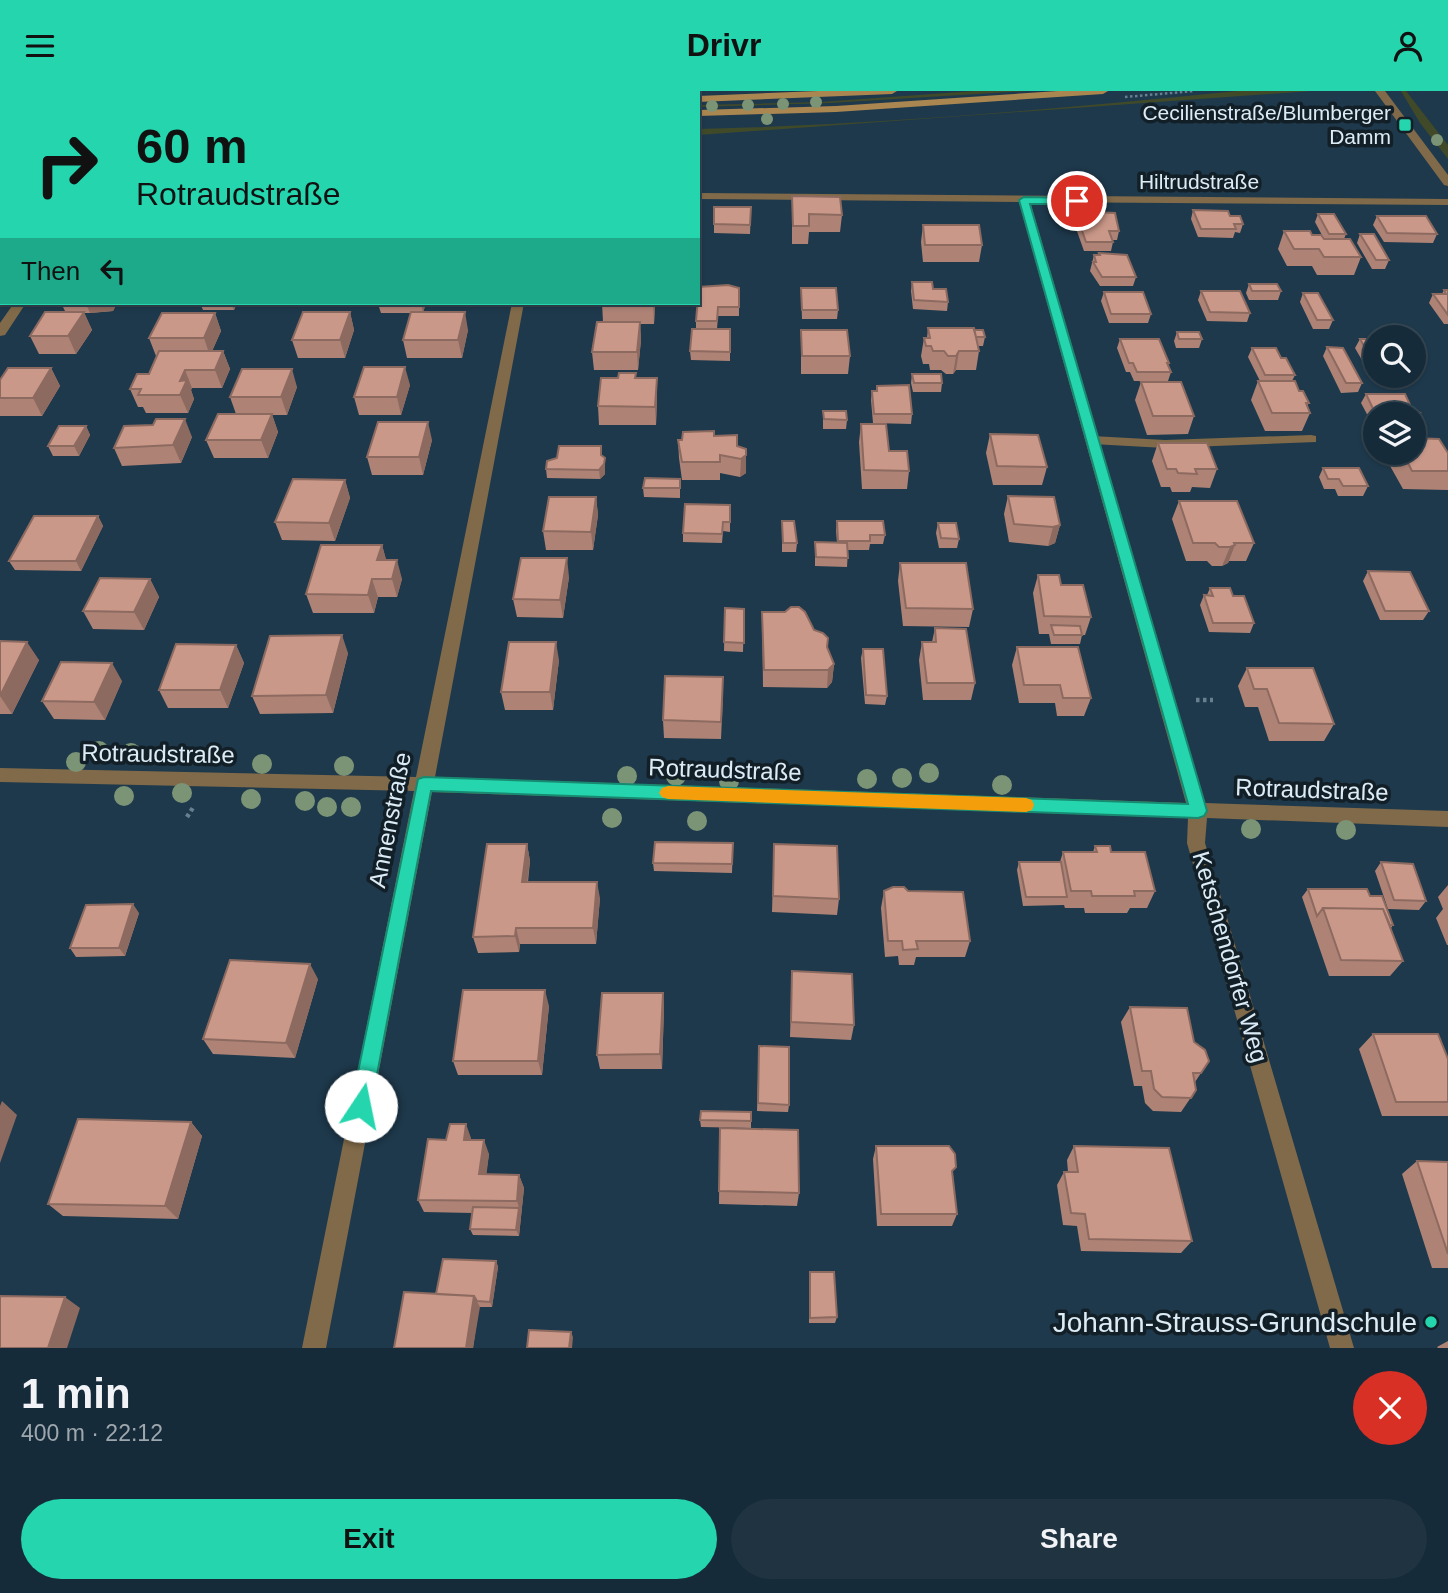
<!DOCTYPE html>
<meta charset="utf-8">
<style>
body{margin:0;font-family:Arial,sans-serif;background:#1f3341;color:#f1f3f6;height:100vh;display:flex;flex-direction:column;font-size:26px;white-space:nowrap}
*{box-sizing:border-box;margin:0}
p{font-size:23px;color:#9ea7ae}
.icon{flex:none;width:38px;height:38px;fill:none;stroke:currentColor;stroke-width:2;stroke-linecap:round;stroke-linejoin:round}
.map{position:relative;height:1257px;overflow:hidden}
.side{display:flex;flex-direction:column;background:#162b39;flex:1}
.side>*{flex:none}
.guide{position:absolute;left:0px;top:0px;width:700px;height:214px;box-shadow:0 2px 5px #0004,0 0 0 2px #354753;background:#24d5ae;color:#111;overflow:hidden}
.controls{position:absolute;left:1363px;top:234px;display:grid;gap:14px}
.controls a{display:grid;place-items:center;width:63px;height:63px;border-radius:50%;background:#162b39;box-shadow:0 2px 5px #0004,0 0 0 2px #354753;font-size:35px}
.pin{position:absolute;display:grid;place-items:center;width:60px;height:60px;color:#fff;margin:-30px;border:4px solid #fff;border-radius:50%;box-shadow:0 2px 7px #0007}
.me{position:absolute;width:77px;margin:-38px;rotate:11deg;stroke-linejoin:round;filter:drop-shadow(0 0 5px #0008)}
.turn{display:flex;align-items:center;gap:24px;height:147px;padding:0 21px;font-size:32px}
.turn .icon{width:91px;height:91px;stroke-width:2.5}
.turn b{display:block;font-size:49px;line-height:60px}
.then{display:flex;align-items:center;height:66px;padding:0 21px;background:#0003;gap:14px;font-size:26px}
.round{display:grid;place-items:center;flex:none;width:74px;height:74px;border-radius:37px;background:#1f3341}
.head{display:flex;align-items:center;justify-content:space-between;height:119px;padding:0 21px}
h1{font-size:42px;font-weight:600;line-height:52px}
.button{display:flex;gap:14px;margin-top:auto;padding:14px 21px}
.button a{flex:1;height:80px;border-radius:42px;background:#24d5ae;color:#111;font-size:28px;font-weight:600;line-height:80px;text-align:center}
.button a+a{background:#1f3341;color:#f1f3f6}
header{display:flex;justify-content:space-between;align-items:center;height:91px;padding:0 21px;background:#24d5ae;color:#111;font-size:32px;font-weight:600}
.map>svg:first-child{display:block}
</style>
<header><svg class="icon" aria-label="menu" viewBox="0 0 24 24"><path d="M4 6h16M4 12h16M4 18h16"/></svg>Drivr<svg class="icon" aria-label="person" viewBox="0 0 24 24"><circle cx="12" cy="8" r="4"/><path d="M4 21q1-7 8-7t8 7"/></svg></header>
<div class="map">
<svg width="1448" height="1257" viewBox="0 0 1448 1257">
<rect width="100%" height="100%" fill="#1e394c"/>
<path fill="#404a29" d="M974,0H1027L830,12L698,16V14L821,11Z
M1237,0H1312L698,44V38C878,34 1058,18 1237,0Z
M1401,0H1406L1448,54V68L1420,32Z"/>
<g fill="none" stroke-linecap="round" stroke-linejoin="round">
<path stroke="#687f8f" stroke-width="2.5" stroke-dasharray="2.5 2.5" stroke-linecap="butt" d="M1125,6L1194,0"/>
<path stroke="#687f8f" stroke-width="4.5" stroke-dasharray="3.5 3.5" stroke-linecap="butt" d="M1196,609H1213
M187,726L194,715"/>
<path fill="#816a49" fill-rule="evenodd" d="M1311,344L1316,345V351L1165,357L1092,353L1086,349L1092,345L1165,349Z"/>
<path fill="#816a49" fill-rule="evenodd" d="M1375,0H1385L1448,84V95L1444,94Z
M0,87H2V93H0Z
M698,102L1448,108V114L1030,111L1205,712L1448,720V736L1207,727L1205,752L1354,1257H1330L1187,752L1188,727L432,701L326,1257H302L414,700L0,691V677L416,686L512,212H524L435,686L1186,712L1019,111L698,108Z
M14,212H26L5,244L0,245V232Z"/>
<path fill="#aa8650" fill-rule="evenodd" d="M0,0H76L77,2H2L0,4Z
M818,0H897L892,3L698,11V5Z
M1058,0H1108L1103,3L836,21L698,25V19L836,15Z
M0,16H2V22H0Z"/>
</g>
<g fill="#7c9476">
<circle cx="816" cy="11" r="6"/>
<circle cx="783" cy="13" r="6"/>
<circle cx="748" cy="14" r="6"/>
<circle cx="712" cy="15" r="6"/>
<circle cx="767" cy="28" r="6"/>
<circle cx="1437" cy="49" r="6"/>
<circle cx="99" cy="660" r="10"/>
<circle cx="131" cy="662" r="10"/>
<circle cx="76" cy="671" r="10"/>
<circle cx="262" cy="673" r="10"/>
<circle cx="344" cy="675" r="10"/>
<circle cx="929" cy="682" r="10"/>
<circle cx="627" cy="685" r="10"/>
<circle cx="676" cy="685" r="10"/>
<circle cx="902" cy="687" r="10"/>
<circle cx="867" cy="688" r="10"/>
<circle cx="729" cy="690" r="10"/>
<circle cx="1002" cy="694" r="10"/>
<circle cx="182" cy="702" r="10"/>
<circle cx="124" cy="705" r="10"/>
<circle cx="251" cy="708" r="10"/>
<circle cx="305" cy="710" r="10"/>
<circle cx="327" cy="716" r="10"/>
<circle cx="351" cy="716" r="10"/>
<circle cx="612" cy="727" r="10"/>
<circle cx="697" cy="730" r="10"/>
<circle cx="1251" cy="738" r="10"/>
<circle cx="1346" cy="739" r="10"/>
</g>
<path fill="#ae8376" d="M792,105L842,124L840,141H809L808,153H792Z
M714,116H751L750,143L714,142Z
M1193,119L1230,125L1243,133L1240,142L1235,141L1233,147L1198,146L1191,128Z
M1075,120L1119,140L1117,149H1112L1113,151L1111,160H1084L1073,129Z
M1318,123L1346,143L1344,148L1361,166L1354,184H1317L1312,175H1287L1278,158L1284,140L1312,144L1324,148L1315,131Z
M1377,125L1437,143L1433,152L1384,151L1373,134Z
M923,134L982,154L979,171H923L921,151Z
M1360,143L1389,169L1385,178H1372L1357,152Z
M1099,162L1136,186L1133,195H1100L1090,180L1094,164H1099Z
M912,191L933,198L948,211L947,220L913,218L911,200Z
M1249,193L1281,200L1278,209H1249L1246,202Z
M739,197V225H718L717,238H730V270L691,269L690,260L696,238V230Z
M801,197L838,219L837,228H802Z
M1444,199H1448V233H1444L1429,212L1433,203H1442Z
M1201,200L1250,222L1247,231L1207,230L1198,209Z
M1104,201L1151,223L1148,232H1109L1101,210Z
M1303,202L1333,229L1329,238H1313L1300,211Z
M61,212H117L113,220L90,222H84L92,239L76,263H39L30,245L80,221L65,220Z
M200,212H237L234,219H203Z
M426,212L423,221L468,239L462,267H407L403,249L411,222H381L378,213Z
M602,212H655L654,233H640L641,249L638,279H594L592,261L603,231Z
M350,221L354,239L345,267H298L292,249Z
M215,222L221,240L212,260H223L230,278L222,297H192L191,299L194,308L188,322H146L143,316H138L130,298L149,283L158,265H156L149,247Z
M928,237L974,239L985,246L983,255H978L979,260L976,279H956L953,283H946L941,279H930L929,273H923L921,265L924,247H927Z
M801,239L850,265L848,283H801Z
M1177,241L1202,248L1199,257H1176L1174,250Z
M1120,248L1169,272L1168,275L1171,281L1168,290H1134L1130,281H1126L1117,257Z
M1360,248H1376V285H1414L1410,293L1375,292L1355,257Z
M1327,256L1362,292L1358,301L1341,302L1323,265Z
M1252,257L1281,267L1295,284L1292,290L1309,312L1307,315L1310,322L1302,340H1265L1251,309L1258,290H1260L1248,266Z
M51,277L60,295L42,325H0V289Z
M636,282V287L657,305L656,334H599L598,315L618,287Z
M912,283L942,292L941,301H913L911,292Z
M1141,291L1194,325L1188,343L1147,344L1135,309Z
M410,294L401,324H359L354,306Z
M877,295L912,323L911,333L873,332L871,309L872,300H876Z
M297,296L287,324H272L278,341L268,367H214L206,349L236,323L230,306Z
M1366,303L1411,316L1420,322L1417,326L1414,324H1376V338H1375L1361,312Z
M823,320L847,329L846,338H823Z
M861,333L909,380L907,398H862L859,351Z
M86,335L90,344L79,365H53L48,355Z
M990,343L1047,376L1042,394H993L986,362Z
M714,345L737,355L746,382L740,386L720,382V389H682L679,367L678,349Z
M192,346L181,372L122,375L114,357Z
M432,349L423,384H372L367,366Z
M1158,352L1217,378L1210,397L1192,396L1190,401H1172L1170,396H1161L1152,370Z
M1387,362H1448V399L1403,398L1385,366Z
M602,365L605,367V383L600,388L547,387L546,378Z
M1323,377L1368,395L1363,405H1338L1335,398H1324L1319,386Z
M345,389L350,407L335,450L282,449L275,431Z
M643,397H680V407L644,406Z
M1008,405L1060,434L1055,452L1048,455L1009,451L1004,423Z
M596,406L598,424L593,459H546L543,440Z
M1179,410L1254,452L1246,470H1229L1228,472L1222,475H1212L1207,470H1186L1172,428Z
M730,414V441L723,440L722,452L683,451V442Z
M98,425L103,435L81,480L15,479L9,470Z
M782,430L797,452L796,461H782Z
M837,430L885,444L883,453H870L869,459H848L847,476L815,475V451L837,452L836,439Z
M938,432L959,448L957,457H939L936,442Z
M382,454L386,469L402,488L397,506H378L374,522H313L306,503Z
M900,472L973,518L969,536L903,535L898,490Z
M1368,480L1429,520L1423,529H1380L1363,490Z
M1038,484L1061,494L1091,526L1085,544H1082L1080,553H1051L1049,543H1039L1033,502Z
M569,486L563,527L517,526L513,508Z
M150,488L159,506L144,539L93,538L83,520Z
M1210,497L1233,505L1254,532L1250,542L1209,541L1200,514L1204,504H1207Z
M725,517L744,518L743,561L724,560Z
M762,521H785L814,539L827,558L834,573L832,591L827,597L763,596Z
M935,537L975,592L971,609H923L919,569L922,551H932Z
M0,550L39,569L12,623H0Z
M236,554L244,572L228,617H168L159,599Z
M1017,556L1091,607L1084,625H1057L1055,612H1019L1012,574Z
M863,558L887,605L885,614L865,613L861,567Z
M348,562L333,622L260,623L252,605Z
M559,569L553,619H505L501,601Z
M1247,577L1334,633L1324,650H1269L1258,616H1245L1238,595Z
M122,590L105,629L54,628L42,610Z
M723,604L721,648L664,647L663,629Z
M733,752L732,782L654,780L653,772Z
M527,753L530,770L528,791L600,807L596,853H520L519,861L478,862L473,846Z
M774,753L839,808L837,824L772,821Z
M1095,755L1111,761L1155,800L1147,817H1130L1127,822H1085L1084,817H1065L1064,814L1023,815L1017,779L1019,771H1060L1063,761H1093Z
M1381,771L1426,810L1419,819L1388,818L1375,780Z
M1448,794V854H1447L1436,827L1443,818L1438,806Z
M1308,798L1370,805L1393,834L1391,837L1403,870L1390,885H1329L1302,806Z
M884,800H908L970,850L965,866H916L914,874H899L898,865L885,866L881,817Z
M139,822L125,865L76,866L70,857Z
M792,880L854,934L851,949L790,946Z
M318,888L295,967L213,963L203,948Z
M663,902L664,917L662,978H600L597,964Z
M549,915L542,984H458L453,970Z
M1130,916L1194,951L1209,970L1195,991L1196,999L1181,1021L1153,1020L1145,1012L1142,995H1134L1121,931Z
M1373,943L1448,968V1025H1382L1359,958Z
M759,955L789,1014L788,1021L757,1020Z
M751,1021V1037L701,1036L700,1029Z
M191,1031L202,1045L178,1128L63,1125L48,1113Z
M720,1037L799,1102L797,1115L719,1113Z
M471,1047V1049L489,1063L486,1083L519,1084L524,1097L519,1145L473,1144L470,1138L473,1122L424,1121L418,1109Z
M876,1055L953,1084L957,1123L952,1135H877L873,1068Z
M1074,1055L1192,1150L1181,1162L1081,1160L1077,1135L1063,1134L1057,1094L1064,1081H1068L1067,1069Z
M1417,1070L1448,1071V1177H1432L1402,1083Z
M496,1170L498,1176L492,1216H479L473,1257L436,1203Z
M810,1181L837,1226L835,1232H809V1186Z
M1448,1250V1257H1438L1437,1256Z"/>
<path fill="#8d6a60" d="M98,212H117L113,220L90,222L86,213Z
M231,212H237L234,219Z
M421,212H426L423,222L421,213Z
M653,212H655L654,233Z
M84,221L92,239L76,263L68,245Z
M350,221L354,239L345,267L340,249Z
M465,221L468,239L462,267L458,249Z
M215,222L221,240L210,265L204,247Z
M640,231L641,249L638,279L637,261Z
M223,260L230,278L222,297L215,279Z
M959,260L956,279L953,283L956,265Z
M405,276L410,294L401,324L397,306Z
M51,277L60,295L42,325L33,307Z
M292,278L297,296L287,324L281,306Z
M185,279L192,297L191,299L194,308L188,322L180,304V290Z
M657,287V305L656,334L655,316Z
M1420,322L1416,329H1418L1414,337V328L1416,324Z
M272,323L278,341L268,367L261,349Z
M185,328L192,346L181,372L173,354Z
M428,331L432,349L423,384L419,366Z
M86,335L90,344L79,365L74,355Z
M746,364V382L740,386L741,368Z
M605,367V383L600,388L599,379Z
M345,389L350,407L335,450L329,432Z
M596,406L598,424L593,459L591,441Z
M98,425L103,435L81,480L76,470Z
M1060,434L1055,452L1048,455L1053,436Z
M382,454L387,472L377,469Z
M1235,454L1228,472L1222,475L1230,456Z
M567,467L569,486L563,527L560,509Z
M397,469L402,488L397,506L392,488Z
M150,488L159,506L144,539L134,521Z
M372,488L378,506L374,522L368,504Z
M342,544L348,562L333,622L326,604Z
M27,551L39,569L12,623L0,605Z
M556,551L559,569L553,619L550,601Z
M236,554L244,572L228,617L220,599Z
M112,572L122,590L105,629L94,611Z
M834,573L832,591L827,597L828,579Z
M527,753L530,770L525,807L522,791Z
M597,791L600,807L596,853L593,837Z
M133,813L139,822L125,865L119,857Z
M516,837L520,853L519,861L515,845Z
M310,873L318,888L295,967L286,952Z
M545,899L549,915L542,984L538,970Z
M663,902L664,917L662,978L660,963Z
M2,1010L17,1024L0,1072V1015Z
M191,1031L202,1045L178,1128L165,1115Z
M466,1033L471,1047L469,1063L464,1049Z
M484,1049L489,1063L485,1096L479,1083Z
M519,1084L524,1097L519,1145L516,1139L519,1117L517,1110Z
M496,1170L498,1176L492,1216L490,1211Z
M474,1205L480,1216L473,1257H466Z
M65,1206L80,1217L67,1257H48Z
M571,1241L573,1246L572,1257H569Z"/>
<path fill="#ca9889" stroke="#8d6a60" stroke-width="2" d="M792,105L840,106L842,124L809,123V135H793Z
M714,116H751L750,134L714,133Z
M1193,119L1228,120L1230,125H1240L1243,133H1234L1236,138H1201Z
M1075,120L1115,122L1119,140H1109L1113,151H1086Z
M1318,123H1334L1346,143H1329Z
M1377,125H1426L1437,143L1387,142Z
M923,134H979L982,154H925Z
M1284,140H1310L1312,144H1321L1324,148H1350L1361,166H1324L1319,158H1294Z
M1360,143H1374L1389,169H1376Z
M1099,162L1127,164L1136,186H1102L1093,171H1096L1094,164H1100Z
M912,191H932L933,198H946L948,211L914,209Z
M1249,193H1277L1281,200H1252Z
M728,194L739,197V216H718L717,230H696L699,196Z
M801,197H836L838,219H802Z
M1444,199H1448V224L1433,203H1446Z
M1201,200H1240L1250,222L1210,221Z
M1104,201H1143L1151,223H1111Z
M1303,202H1318L1333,229H1317Z
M72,212H98L86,213Z
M379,212H421V213Z
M602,212H653V215H602Z
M45,221H84L68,245H30Z
M303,221H350L340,249H292Z
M411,221H465L458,249H403Z
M162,222H215L204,247H149Z
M597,231H640L637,261H592Z
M928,237H974L979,260H959L956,265H948L944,260H933L931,255H926L924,247H930Z
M692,238H730V261L690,260Z
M801,239H847L850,265H802Z
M974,239H983L985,246H976Z
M1177,241H1199L1202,248H1179Z
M1120,248H1159L1169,272H1167L1171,281H1137L1133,272H1129Z
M1360,248H1376V277Z
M1327,256L1343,257L1362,292H1346Z
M1252,257H1276L1281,267H1286L1295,284H1265Z
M159,260H223L215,279H185L180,290L187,289L180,304H138L141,298H130L137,283H149Z
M364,276H405L397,306H354Z
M8,277H51L33,307H0V289Z
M242,278H292L281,306H230Z
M619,282H636L635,287H657L655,316L598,315L601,287H618Z
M912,283H941L942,292H914Z
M1258,290H1295L1299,300H1303L1309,312H1306L1310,322H1272Z
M1141,291H1181L1194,325H1153Z
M909,294L912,323H874L872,300H877V295Z
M1366,303H1405L1411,316L1420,322L1416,324L1418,329L1414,330V324H1376Z
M823,320H846L847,329L824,328Z
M218,323H272L261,349H206Z
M156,328H185L173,354L114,357L124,335L153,334Z
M378,331H428L419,366H367Z
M861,333H886L889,360H907L909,380L864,379Z
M59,335H86L74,355H48Z
M714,340V345L737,344V355L746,358V364L741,368L720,364V371H682L678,349H682L683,341Z
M990,343L1038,344L1047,376L997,375Z
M1414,347L1439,348L1448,362V380H1412L1403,362H1414Z
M1158,352H1207L1217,378H1195L1197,383L1178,382L1176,378H1167Z
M559,355H601V364L605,367L604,373L599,379L546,378L547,370L557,367Z
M1323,377H1359L1368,395H1343L1339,388H1328Z
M645,387L680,388V397H643Z
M293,388L345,389L329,432L275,431Z
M1008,405L1054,406L1060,434L1053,436L1014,433Z
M549,406H596L591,441L543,440Z
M1179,410H1237L1254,452H1234L1235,454L1230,456H1219L1215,452H1193Z
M685,413L730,414V431H723L722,443L683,442Z
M34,425H98L76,470H9Z
M782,430H794L797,452H783Z
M837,430H883L885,444H870V450H838Z
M938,432H956L959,448L941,447Z
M815,451L847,452L848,467L816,466Z
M321,454H382L377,469H397L392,488H372L368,504L306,503Z
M521,467H567L560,509L513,508Z
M900,472H966L973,518L906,517Z
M1368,480L1410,481L1429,520H1385Z
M1038,484H1059L1061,494H1083L1091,526L1044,525Z
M100,487L150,488L134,521L83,520Z
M1210,497H1230L1233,505H1244L1254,532H1213L1204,504L1213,505Z
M791,516H799L805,521L814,539L823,542L828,547L827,556L834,573L828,579H764L762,521H785Z
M725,517L744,518V552L724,551Z
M1051,534L1080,535L1082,544H1054Z
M935,537L966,538L975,592H927L922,551H936Z
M342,544L326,604L252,605L270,545Z
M0,550L27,551L0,605Z
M509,551H556L550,601H501Z
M176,553L236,554L220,599H159Z
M1017,556H1078L1091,607H1063L1060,594H1024Z
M863,558H883L887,605L866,604Z
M61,571L112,572L94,611L42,610Z
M1247,577H1313L1334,633L1279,632L1267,598H1254Z
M665,585L723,586L721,631L663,629Z
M655,751L733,752L732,773L653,772Z
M487,753H527L522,791H597L593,837H516L515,845L473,846Z
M774,753L837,755L839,808L773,805Z
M1095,755H1110L1111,761H1145L1155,800H1134L1135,805H1092L1091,800H1071L1063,761H1097Z
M1019,771H1061L1067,806H1026Z
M1381,771L1413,773L1426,810L1394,809Z
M893,796H904L908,800L963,801L970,850H916L918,858L903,859L902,850H888L884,800Z
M1308,798H1367L1370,805H1382L1393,834H1390L1383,818L1323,817L1317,825Z
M133,813L119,857H70L86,814Z
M1323,817L1383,818L1403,870L1341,869Z
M230,869L310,873L286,952L203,948Z
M792,880L852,883L854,934L791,931Z
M463,899H545L538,970H453Z
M602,902H663L660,963L597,964Z
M1130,916L1187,917L1194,951L1205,959L1209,970L1201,982H1193L1196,999L1191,1007L1162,1006L1154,998L1151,980H1142Z
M1373,943H1438L1448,968V1011H1396Z
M759,955L789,956V1014L758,1012Z
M701,1020L751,1021V1030L700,1029Z
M78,1028L191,1031L165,1115L48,1113Z
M450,1033H466L464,1049H484L479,1083L519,1084L517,1110L418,1109L428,1048L446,1049Z
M720,1037L798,1039L799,1102L719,1100Z
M876,1055H949L955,1063L956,1076L952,1080L957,1123H881Z
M1074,1055L1169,1057L1192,1150L1089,1148L1085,1123L1071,1122L1064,1081H1078Z
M1417,1070L1448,1071V1163Z
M473,1116L519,1117L516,1139L470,1138Z
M443,1168L496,1170L490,1211L477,1210L474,1205L436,1203Z
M810,1181H834L837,1226L810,1227Z
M404,1201L474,1205L466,1257H394Z
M0,1205L65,1206L48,1257H0Z
M529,1239L571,1241L569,1257H527Z"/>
<path fill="#24d5ae" stroke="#178a71" stroke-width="2" d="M1024,106L1077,107L1083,110L1077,113H1030L1207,720L1204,725L1198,727L431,700L371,1015L368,1022L361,1025L354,1022L351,1015L418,688L424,686L1188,713L1019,109Z"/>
<path fill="#f59e0b" d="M668,695L1026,707L1032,709L1034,714L1032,719L1026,721L668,708L662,706L659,702L662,697Z"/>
<g fill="#24d5ae" stroke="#131f27" stroke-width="2.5">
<rect x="1398" y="27" width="14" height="14" rx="3.5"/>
<circle cx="1431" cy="1231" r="7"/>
</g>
<g text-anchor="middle" stroke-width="7" stroke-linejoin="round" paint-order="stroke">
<g font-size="21" fill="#dcecf7" stroke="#131f27" text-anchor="end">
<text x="1391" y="29">Cecilienstraße/Blumberger<tspan x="1391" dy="24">Damm</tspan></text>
</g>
<g font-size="21" fill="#dcecf7" stroke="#131f27">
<text x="1199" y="98">Hiltrudstraße</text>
</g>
<g font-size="24" fill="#dcecf7" stroke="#131f27">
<text transform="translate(158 663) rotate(1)" y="8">Rotraudstraße</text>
<text transform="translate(725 679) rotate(2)" y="8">Rotraudstraße</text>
<text transform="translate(1312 699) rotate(2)" y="8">Rotraudstraße</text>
<text transform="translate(390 729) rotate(-79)" y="8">Annenstraße</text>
<text transform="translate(1230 866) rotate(74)" y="8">Ketschendorfer Weg</text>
</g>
<g font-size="28" fill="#dcecf7" stroke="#131f27" text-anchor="end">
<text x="1417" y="1241">Johann-Strauss-Grundschule</text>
</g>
</g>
</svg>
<div class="controls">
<a><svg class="icon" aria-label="search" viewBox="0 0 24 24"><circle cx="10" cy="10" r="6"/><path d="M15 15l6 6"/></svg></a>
<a><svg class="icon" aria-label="layers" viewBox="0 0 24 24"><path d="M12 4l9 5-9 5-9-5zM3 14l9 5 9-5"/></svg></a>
</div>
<div class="pin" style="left:1077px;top:110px;background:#d93025"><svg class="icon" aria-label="arrive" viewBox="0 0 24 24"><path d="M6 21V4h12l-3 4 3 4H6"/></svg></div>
<svg class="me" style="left:361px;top:1015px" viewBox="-20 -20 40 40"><circle r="19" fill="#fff"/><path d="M0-13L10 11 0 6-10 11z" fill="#24d5ae"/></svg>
<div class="guide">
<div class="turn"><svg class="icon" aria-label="right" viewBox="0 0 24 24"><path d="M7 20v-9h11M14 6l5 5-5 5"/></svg><div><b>60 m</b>Rotraudstraße</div></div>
<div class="then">Then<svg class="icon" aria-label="left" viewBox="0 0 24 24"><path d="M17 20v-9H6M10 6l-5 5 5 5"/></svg></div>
</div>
</div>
<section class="side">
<div class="head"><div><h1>1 min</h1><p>400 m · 22:12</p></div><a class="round" style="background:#d93025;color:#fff"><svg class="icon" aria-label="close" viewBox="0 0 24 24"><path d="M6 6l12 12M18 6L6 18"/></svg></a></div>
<div class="button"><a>Exit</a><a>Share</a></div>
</section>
